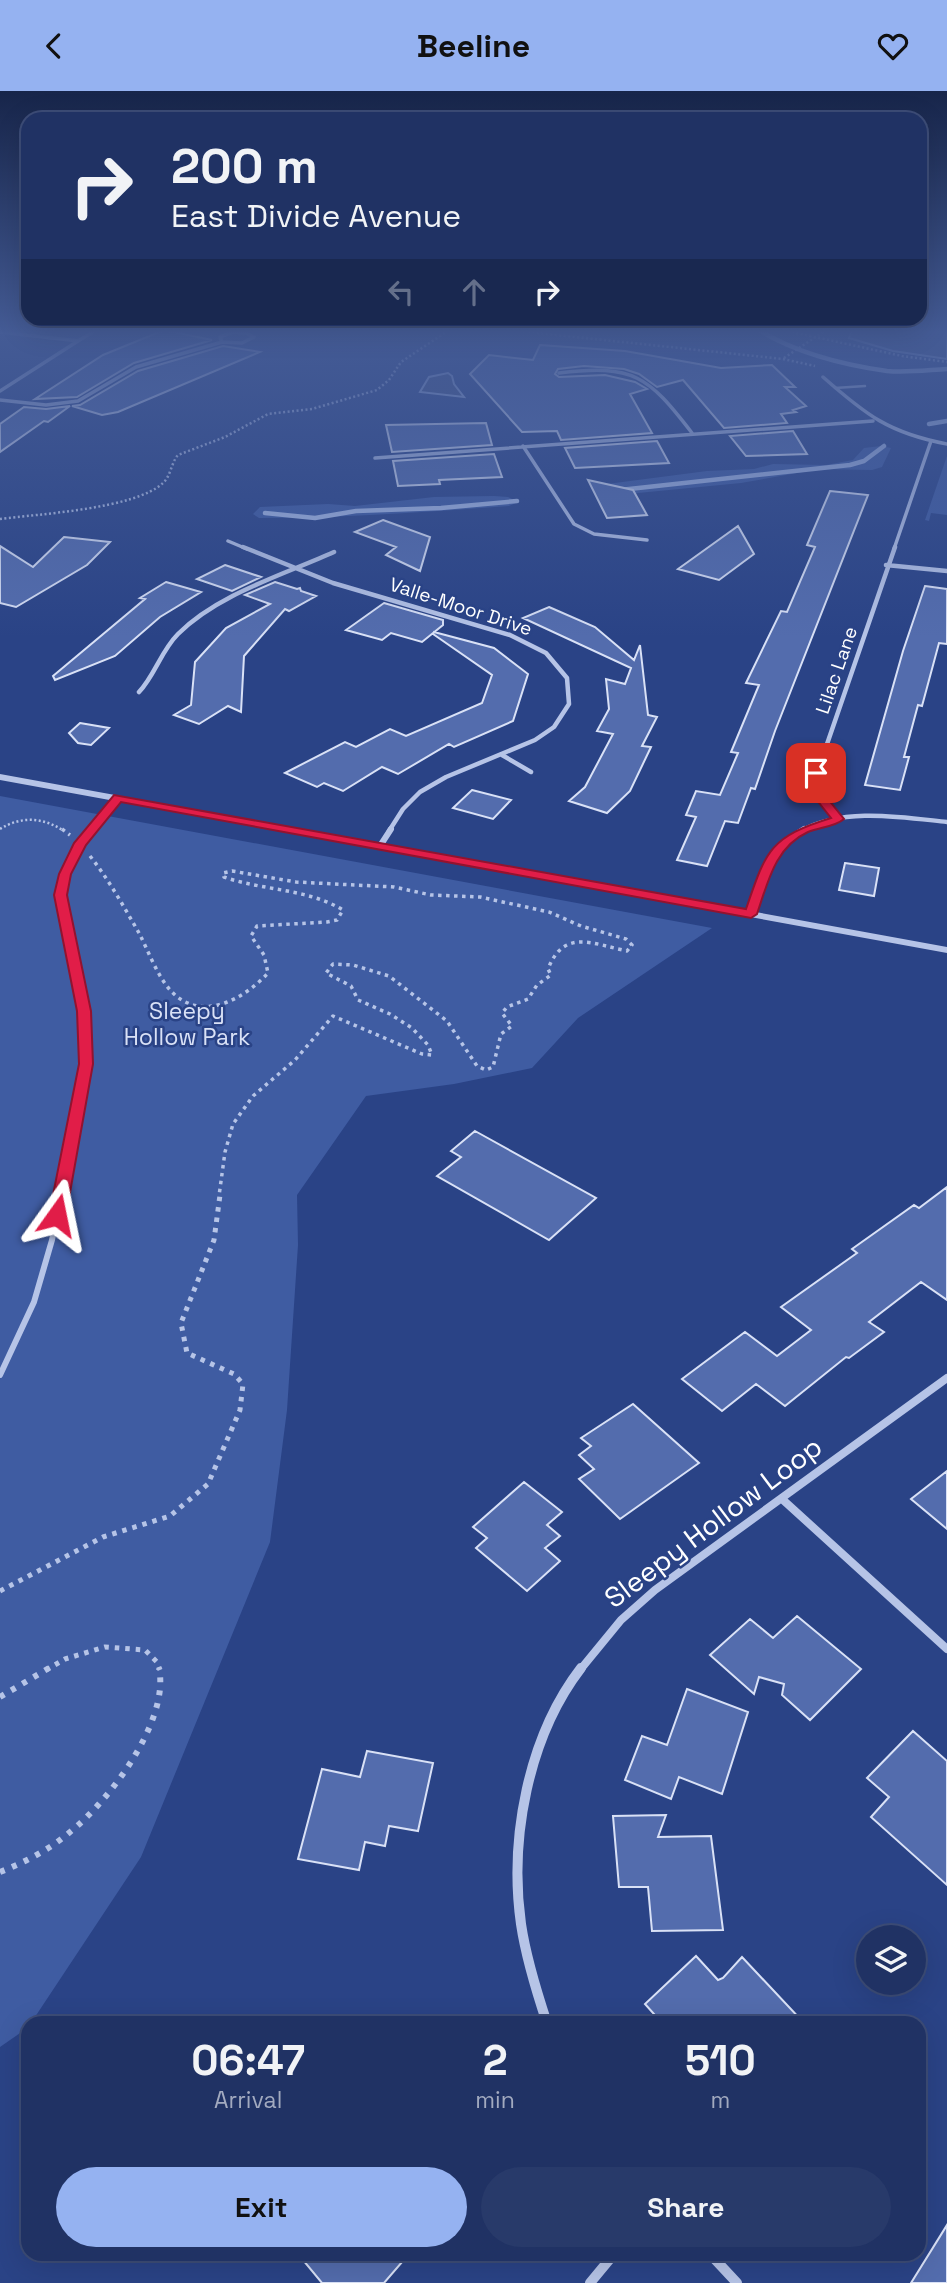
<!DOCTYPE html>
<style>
body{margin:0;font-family:"Space Grotesk",sans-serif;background:#283a6a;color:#f1f3f6;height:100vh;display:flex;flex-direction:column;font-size:26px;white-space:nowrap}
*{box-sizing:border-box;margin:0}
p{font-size:23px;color:#a2aabf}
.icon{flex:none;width:38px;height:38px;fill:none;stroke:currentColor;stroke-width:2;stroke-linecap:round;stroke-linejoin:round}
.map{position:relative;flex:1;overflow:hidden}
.details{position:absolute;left:21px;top:1925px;width:905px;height:245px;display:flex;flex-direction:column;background:#203264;border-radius:21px;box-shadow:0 7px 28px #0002,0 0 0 2px #3d4d78}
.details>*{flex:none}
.top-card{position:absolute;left:21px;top:21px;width:906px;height:214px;border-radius:21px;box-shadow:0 7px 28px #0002,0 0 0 2px #3d4d78;background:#203264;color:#f1f3f6;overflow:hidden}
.tools{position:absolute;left:856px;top:1834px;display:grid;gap:14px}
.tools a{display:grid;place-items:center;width:70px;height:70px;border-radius:50%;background:#203264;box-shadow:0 7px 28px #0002,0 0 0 2px #3d4d78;font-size:35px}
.pin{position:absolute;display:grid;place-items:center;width:60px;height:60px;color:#fff;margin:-30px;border-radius:14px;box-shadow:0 4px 10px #0006}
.me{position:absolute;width:77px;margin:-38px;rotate:12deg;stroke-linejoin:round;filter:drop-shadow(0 0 5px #0008)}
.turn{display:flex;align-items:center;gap:24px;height:147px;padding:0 35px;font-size:32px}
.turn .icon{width:91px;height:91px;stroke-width:2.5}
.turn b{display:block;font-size:49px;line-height:60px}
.lanes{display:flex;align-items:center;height:66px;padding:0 35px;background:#0003;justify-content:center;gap:35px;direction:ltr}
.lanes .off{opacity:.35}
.eta{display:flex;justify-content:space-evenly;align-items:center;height:119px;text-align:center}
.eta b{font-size:42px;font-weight:700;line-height:49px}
.primary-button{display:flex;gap:14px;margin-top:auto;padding:14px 35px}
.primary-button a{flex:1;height:80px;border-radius:42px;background:#95b2f1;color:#111;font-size:28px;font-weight:700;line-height:80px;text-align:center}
.primary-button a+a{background:#283a6a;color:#f1f3f6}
header{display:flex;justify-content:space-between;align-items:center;height:91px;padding:0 35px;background:#95b2f1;color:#111;font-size:32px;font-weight:700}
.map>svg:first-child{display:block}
</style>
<header><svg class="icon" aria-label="back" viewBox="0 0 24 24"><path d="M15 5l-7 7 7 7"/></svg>Beeline<svg class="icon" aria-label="heart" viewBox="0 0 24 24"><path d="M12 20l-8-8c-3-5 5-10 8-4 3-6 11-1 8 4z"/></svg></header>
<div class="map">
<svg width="947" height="2192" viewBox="0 0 947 2192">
<rect width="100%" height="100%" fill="#2a4386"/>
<path fill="#3f5ca2" d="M881,355L891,357L882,376L872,379L820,378L741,392L638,402L625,406L607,393L707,380L754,378L773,373L826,374L853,369L864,357Z
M947,365V424L931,422L929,430L925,429Z
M494,405L508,406L518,411L509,415C426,421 342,427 259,427L253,423L260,416L328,413L355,415L434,406Z
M0,705L712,837L578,927L532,977L454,993L366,1005L297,1104L298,1154L287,1319L270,1451L141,1766L31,1932H28L26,1938L0,1956Z"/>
<path fill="#425485" stroke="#aabde7" stroke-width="2" d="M852,239H947V268L893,260L849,247Z
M448,282L452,285L454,293L464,306L420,301L429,286Z"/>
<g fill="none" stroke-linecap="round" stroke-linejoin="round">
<path stroke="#aabde7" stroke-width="4.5" d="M759,239C796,262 845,274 887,280C906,282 928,279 947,278
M929,333L947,330
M620,399L850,374L864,370L884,355
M265,422L315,427L356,420L441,417L517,410"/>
</g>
<path fill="#536cad" stroke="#d9e1f6" stroke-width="2" d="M164,239L212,249L134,272L77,306L35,308L103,264Z
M540,254L625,260L721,277L772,274L795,296H785L806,315L793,319L796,321L781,323L787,332L724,337L683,289L657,296L639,283L624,278L584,275L558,278L555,283L559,286L605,284L635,291L647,298L630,303L652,342L561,349L557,340L522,341L470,283L489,264L533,269Z
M223,255L260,261L118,321L102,324L72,315L80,314L138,280Z
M70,315L48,331L44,330L0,361V333L24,316L46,318Z
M486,332L492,354L392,361L386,334Z
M793,340L807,363L746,365L730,345Z
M657,350L669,372L575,377L565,357Z
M494,363L502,386L439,389L440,393L398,395L393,370Z
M588,389L633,399L647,424L607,427Z
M830,400L868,404L775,640L755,698L751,697L738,732L725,730L707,775L677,769L696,726L686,724L696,700L720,704L738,662L731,661L759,594L746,592L781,520L787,521L815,456L807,454Z
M383,429L430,446L420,480L386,464L396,456L355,441Z
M738,435L754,463L719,489L678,478Z
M64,446L110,451L87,474L16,516L0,512V455L33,476Z
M225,474L261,486L232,500L197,488Z
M166,491L201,501L160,526L115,565L55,589L53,585L145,508L140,507Z
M275,491L297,498L300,497L301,500L316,505L289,520L285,518L244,565L241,621L228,615L199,633L174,624L191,614L195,571L226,537L270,513L245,504Z
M925,495L947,498V553L939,552L922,615L918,614L904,666H909L900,699L865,694L903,560Z
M384,512L443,529V534L422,551L391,542L382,549L346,539Z
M549,516L595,536L634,569L640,554L648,624L657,626L642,655L651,656L630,700L607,722L569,710L585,696L613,643L597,640L609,618L606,588L625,593L631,577L523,527Z
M434,541L494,557L528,583L513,630L454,656L449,653L398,683L382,676L343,700L324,692L317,696L285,682L345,651L356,656L390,638L406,645L482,612L492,584L433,543Z
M80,632L109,637L91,654L78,652L69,642Z
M472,699L511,709L493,728L453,717Z
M845,772L879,777L874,805L839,799Z
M475,1040L596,1107L549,1149L437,1085L461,1066L451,1060Z
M947,1096V1209L921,1191L869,1231L884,1241L849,1267L846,1266L785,1315L756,1293L722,1320L682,1288L745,1241L777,1265L811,1239L781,1216L857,1162L852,1158L914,1114L919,1117Z
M633,1313L699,1372L620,1428L579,1388L594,1378L579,1364L591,1355L581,1347Z
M947,1380V1438L911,1408Z
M524,1391L562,1421L547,1434L560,1445L545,1457L560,1470L527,1500L476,1457L487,1447L473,1436Z
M797,1525L861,1578L810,1629L782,1604L784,1593L759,1586L754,1603L710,1564L750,1528L773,1547Z
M687,1598L748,1621L722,1703L679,1686L671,1708L625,1689L642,1645L667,1654Z
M913,1640L947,1670V1794L871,1726L889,1706L867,1687Z
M367,1660L433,1672L418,1740L389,1735L385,1755L365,1751L359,1779L298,1768L322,1678L360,1686Z
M666,1724L658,1746L711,1745L723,1839L652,1840L648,1796H619L613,1725Z
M696,1865L718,1889L723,1887L742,1866L804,1932H662L645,1913Z
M947,2134V2192H911Z
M298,2163H409L384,2192H322Z"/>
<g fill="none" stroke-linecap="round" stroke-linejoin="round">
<path stroke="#b6c4e7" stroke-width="2.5" stroke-dasharray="2 2.5" stroke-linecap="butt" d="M510,239L783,268L815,275
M783,239L902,265L947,271
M784,267L826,239
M0,428C38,423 135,418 163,392C171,385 171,372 178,364L225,346L268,323L312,318L377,299L389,289L401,271L449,239
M0,738C21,725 43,726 64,740"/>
<path stroke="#b6c4e7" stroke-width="3.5" stroke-dasharray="3.5 4.5" stroke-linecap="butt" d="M62,738L70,744
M90,765C109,789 124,816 139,842C149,861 158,888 174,903C204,931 245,907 268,882L264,864L251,845L257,835L327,831L337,829L343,819C306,797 264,800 224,786L223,782L232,780L296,791L394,796L431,804L480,806L549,821L581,835L626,848L632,854L627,860C593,853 564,837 548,878L551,884L537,894L528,908L507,916L502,922L512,935L501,943L493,976L486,979L477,975L447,930L389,885L353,874L333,873L326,882L351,895L358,909L390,923L412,937L428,954L432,964L422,963L333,925L295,969L253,1005L233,1033L225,1061L219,1105"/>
<path stroke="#b6c4e7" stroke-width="5" stroke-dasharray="4.5 6" stroke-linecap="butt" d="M0,1500L103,1446L170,1425L208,1393L240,1319L243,1293L234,1283L187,1262L181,1232L214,1149L220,1104
M46,1579L65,1568L105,1556L145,1559L157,1571L160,1579"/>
<path stroke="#b6c4e7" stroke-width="6" stroke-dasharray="5 8" stroke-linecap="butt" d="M0,1606L49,1577
M0,1781C25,1771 49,1759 70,1741C109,1710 170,1630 159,1577"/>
<path stroke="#b6c4e7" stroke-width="2.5" d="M835,297L865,295"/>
<path stroke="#b6c4e7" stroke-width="3.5" d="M90,740L118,707"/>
<path stroke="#b6c4e7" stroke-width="4.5" d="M60,1105L86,973L84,920L60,804L65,783L80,752L92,738"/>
<path stroke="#b6c4e7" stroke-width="6" d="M0,1284L34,1211L52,1149L61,1104"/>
<path stroke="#b6c4e7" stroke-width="3.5" d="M0,241L78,250L0,300
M233,241L246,242L254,246L242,252L222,251L220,246Z
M78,250L96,239
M559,282C634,273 648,285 692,342
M823,286C866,324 889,342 947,353
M0,309L46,314L78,310L136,276L222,251
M523,355L574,433L594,443L647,449
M375,367L873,330
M228,450L247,458
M894,458L931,350"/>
<path stroke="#b6c4e7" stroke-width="4.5" d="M243,456L333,492L510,544L546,562L567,587L569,613L554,636L535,649L446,686L420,701L403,718L389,740
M886,474L947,480
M139,601C155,584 161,560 178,543C218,503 283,484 334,461
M502,664L531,681
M838,728L818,703L816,685L895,456
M801,740C843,716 901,726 947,731"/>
<path stroke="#b6c4e7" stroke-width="6" d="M380,755L391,738
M751,823C762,787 770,757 804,738"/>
<path stroke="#b6c4e7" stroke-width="8" d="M782,1408L947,1558
M580,1579L621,1529L655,1499L947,1287"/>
<path stroke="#b6c4e7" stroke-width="10" d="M547,1932C536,1899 526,1867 521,1833C509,1748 528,1646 581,1577
M710,2163L737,2192
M590,2192L614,2163"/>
<path fill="#b6c4e7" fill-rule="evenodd" d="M0,683L947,856V862L0,689Z"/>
</g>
<linearGradient id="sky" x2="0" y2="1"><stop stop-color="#17254a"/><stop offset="0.44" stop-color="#445b95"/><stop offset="1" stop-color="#445b95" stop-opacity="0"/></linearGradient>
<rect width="947" height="546" fill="url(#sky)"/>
<path fill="#e11d48" stroke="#92132f" stroke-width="2" d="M816,678L822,682L824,703L844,728C835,736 820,736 808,741C775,756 768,791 757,823L751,827L121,711L86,754L71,783L67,804L91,920L93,973L66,1124L57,1130L49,1124L79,973L77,920L54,804L59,783L74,752L114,704L746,818C766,760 769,746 831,727L812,703L810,682Z"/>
<g text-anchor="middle" stroke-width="5" stroke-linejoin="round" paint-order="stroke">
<g font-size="19" fill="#fff" stroke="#2a4386">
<text transform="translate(461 515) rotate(18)" y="7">Valle-Moor Drive</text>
<text transform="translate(836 579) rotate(-71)" y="7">Lilac Lane</text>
</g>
<g font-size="23" fill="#d9e1f6" stroke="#2a4386">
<text x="187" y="928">Sleepy<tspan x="187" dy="26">Hollow Park</tspan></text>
</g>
<g font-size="28" fill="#fff" stroke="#2a4386">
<text transform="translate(713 1431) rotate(-37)" y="10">Sleepy Hollow Loop</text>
</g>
</g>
</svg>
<div class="tools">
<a><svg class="icon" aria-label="layers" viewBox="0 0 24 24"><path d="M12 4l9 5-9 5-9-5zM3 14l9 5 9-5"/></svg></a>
</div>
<div class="pin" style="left:816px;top:682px;background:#d93025"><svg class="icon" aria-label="arrive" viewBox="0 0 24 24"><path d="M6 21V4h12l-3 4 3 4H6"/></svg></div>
<svg class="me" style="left:57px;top:1124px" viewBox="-20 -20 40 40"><path d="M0-17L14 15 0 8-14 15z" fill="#e11d48" stroke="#fff" stroke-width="4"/></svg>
<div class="top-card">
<div class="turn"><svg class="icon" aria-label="right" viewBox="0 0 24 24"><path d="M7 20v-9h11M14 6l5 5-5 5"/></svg><div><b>200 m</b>East Divide Avenue</div></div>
<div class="lanes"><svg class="icon off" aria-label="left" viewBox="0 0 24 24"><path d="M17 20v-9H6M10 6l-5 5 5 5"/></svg><svg class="icon off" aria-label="ahead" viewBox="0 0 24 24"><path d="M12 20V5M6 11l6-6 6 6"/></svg><svg class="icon" aria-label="right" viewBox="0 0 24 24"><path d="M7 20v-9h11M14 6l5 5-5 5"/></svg></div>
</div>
<section class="details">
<div class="eta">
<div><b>06:47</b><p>Arrival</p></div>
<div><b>2</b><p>min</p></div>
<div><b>510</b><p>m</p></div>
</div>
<div class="primary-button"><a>Exit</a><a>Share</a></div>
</section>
</div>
